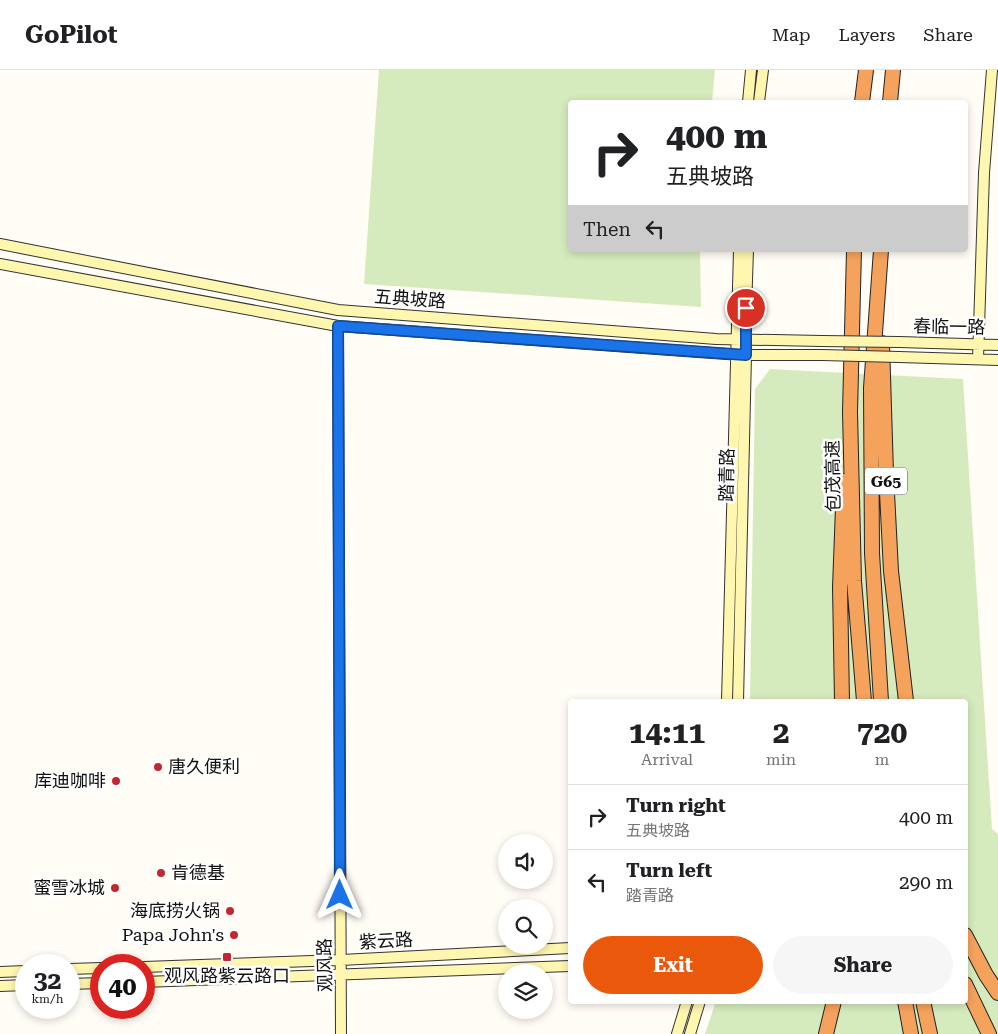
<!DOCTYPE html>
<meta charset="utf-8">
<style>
body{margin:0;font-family:"Roboto Serif","Noto Sans SC",serif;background:#f6f6f6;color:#202124;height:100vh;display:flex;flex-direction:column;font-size:19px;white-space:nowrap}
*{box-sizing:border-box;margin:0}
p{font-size:16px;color:#757577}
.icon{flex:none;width:28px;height:28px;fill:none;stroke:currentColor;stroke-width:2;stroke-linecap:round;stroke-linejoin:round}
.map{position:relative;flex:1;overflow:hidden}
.panel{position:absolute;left:568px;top:629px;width:400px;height:305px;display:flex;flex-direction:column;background:#fff;border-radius:5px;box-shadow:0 2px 8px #0003}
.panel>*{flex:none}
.hud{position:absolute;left:568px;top:30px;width:400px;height:152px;border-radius:5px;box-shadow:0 2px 8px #0003;background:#fff;color:#202124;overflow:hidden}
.tools{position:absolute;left:498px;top:764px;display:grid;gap:10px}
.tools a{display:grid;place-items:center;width:55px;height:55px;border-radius:50%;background:#fff;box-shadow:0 2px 8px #0003;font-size:25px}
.speed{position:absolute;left:15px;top:884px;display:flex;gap:10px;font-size:25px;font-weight:700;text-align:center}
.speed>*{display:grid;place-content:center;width:65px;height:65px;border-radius:50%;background:#fff;box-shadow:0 2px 8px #0003;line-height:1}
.speed small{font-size:12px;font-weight:400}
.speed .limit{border:8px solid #d22;background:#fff;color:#111}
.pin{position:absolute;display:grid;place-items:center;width:42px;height:42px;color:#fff;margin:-21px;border:2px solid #fff;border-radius:50%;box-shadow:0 1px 5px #0007}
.me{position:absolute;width:55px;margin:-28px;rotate:0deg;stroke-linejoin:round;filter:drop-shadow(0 0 4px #0008)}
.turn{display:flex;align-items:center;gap:18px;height:105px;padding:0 15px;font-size:22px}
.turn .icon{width:65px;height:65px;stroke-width:2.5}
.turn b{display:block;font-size:35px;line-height:42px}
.then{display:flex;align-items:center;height:48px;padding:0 15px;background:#0003;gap:10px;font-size:19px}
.eta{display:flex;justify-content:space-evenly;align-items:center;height:85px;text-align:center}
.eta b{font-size:30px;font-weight:700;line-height:35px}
.button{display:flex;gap:10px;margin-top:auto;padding:10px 15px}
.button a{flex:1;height:58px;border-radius:30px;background:#ea580c;color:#fff;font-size:20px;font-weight:700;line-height:58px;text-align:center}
.button a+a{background:#f6f6f6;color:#202124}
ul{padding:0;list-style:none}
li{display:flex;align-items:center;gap:15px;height:65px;padding:0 15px;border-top:1px solid #e0e0e0}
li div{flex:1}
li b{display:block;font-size:19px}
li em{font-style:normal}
header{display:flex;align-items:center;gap:30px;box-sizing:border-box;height:70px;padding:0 25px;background:#fff;border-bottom:1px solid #e0e0e0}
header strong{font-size:24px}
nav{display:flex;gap:28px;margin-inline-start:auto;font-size:18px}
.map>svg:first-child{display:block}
</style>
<header>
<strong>GoPilot</strong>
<nav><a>Map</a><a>Layers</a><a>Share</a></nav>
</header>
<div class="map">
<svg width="998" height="964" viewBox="0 0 998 964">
<rect width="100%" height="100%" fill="#fffdf5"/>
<path fill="#d5ebbd" d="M379,0H715L712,32H570V180H700L701,237L364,214Z
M770,299L963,309L992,759L998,764V964H705L716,931H965V631H750L755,319Z"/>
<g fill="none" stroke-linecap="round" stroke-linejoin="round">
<defs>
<path id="secondary" d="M748,32L751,0
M759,32L763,0
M0,174L338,240L716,269L822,271
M0,194L338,256L698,282L741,285H822
M338,256L341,964
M899,272L998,275
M899,287L998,290
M978,289L984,103L992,0
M727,631L739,180
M738,631L746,285L745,270L748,180
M144,897L341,890L570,878
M69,899L101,898
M0,902L26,901
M144,912L570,896
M69,914L101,913
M0,916L26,915
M677,964L687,931
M690,964L700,931"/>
<path id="highway" d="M862,32L866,0
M890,32L893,0
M854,180L850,342L854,511L864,631
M881,180L871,318L872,483L881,631
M882,273L886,403L891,501L906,631
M842,631L840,517L844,411
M965,865L986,905L998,923
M965,914L989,964
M905,931L911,964
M923,931L930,964
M826,964L834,931"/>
</defs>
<use href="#secondary" stroke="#333" stroke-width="12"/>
<use href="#highway" stroke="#222" stroke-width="16"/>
<use href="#secondary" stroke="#fff6b0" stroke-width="10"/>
<use href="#highway" stroke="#f5a25d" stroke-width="14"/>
<defs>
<path id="secondary-bridge" d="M822,271L899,272
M822,285L899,287"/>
</defs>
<use href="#secondary-bridge" stroke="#333" stroke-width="12" stroke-linecap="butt"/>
<use href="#secondary-bridge" stroke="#fff6b0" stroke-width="10"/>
</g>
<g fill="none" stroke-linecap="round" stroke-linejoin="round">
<defs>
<path id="route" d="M340,825L338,256L746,285V238"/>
</defs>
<use href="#route" stroke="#114b97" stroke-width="12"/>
<use href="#route" stroke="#1a73e8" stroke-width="9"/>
</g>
<g fill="#c4262e" stroke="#fff" stroke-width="2">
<circle cx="158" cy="697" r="5"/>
<circle cx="116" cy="711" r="5"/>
<circle cx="161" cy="803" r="5"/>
<circle cx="115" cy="818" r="5"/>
<circle cx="230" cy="841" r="5"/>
<circle cx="234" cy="865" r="5"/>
<rect x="222" y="882" width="10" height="10" rx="2.5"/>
</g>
<g text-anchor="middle" stroke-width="5" stroke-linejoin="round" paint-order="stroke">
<rect fill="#fff" stroke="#585858" stroke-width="1" x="865" y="397.5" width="42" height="27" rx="4"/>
<g font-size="16" font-weight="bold" fill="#111">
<text x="886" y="417">G65</text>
</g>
<g font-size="18" fill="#111" stroke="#fff">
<text transform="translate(410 229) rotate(4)" y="6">五典坡路</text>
<text transform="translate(949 257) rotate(1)" y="6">春临一路</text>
<text transform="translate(727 405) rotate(-89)" y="6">踏青路</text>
<text transform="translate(833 406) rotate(-91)" y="6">包茂高速</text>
<text transform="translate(386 871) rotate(-3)" y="6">紫云路</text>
<text transform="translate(325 895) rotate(-91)" y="6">观风路</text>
</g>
<g font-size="18" fill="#111" stroke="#fff" text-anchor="end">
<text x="168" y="703" text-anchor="start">唐久便利</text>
<text x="106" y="717">库迪咖啡</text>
<text x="171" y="809" text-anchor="start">肯德基</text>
<text x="105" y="824">蜜雪冰城</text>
<text x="220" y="847">海底捞火锅</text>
<text x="224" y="871">Papa John's</text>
<text x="227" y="912" text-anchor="middle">观风路紫云路口</text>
</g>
</g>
</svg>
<div class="tools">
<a><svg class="icon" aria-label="sound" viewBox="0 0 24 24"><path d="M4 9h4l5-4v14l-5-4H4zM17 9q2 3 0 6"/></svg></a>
<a><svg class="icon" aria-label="search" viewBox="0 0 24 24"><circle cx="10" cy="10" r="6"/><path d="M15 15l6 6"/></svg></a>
<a><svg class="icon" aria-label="layers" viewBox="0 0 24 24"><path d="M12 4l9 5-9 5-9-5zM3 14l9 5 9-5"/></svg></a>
</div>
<div class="speed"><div>32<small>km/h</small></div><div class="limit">40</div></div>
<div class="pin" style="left:746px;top:238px;background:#d93025"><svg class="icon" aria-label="arrive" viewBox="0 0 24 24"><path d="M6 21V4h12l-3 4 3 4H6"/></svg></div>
<svg class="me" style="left:340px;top:825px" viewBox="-20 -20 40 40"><path d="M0-17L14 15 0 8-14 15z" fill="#1a73e8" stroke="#fff" stroke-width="4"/></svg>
<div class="hud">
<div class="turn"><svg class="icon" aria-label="right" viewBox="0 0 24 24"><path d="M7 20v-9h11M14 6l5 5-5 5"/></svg><div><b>400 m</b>五典坡路</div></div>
<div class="then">Then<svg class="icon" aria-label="left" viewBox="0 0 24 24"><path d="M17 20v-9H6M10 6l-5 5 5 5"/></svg></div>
</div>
<section class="panel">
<div class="eta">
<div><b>14:11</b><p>Arrival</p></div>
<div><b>2</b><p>min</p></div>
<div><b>720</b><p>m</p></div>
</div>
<ul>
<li><svg class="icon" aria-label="right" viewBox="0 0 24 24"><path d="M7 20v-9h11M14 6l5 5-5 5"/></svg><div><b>Turn right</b><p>五典坡路</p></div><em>400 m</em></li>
<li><svg class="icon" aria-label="left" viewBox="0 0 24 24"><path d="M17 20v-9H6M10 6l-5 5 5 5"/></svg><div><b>Turn left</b><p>踏青路</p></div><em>290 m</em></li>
</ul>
<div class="button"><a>Exit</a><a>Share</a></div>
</section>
</div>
